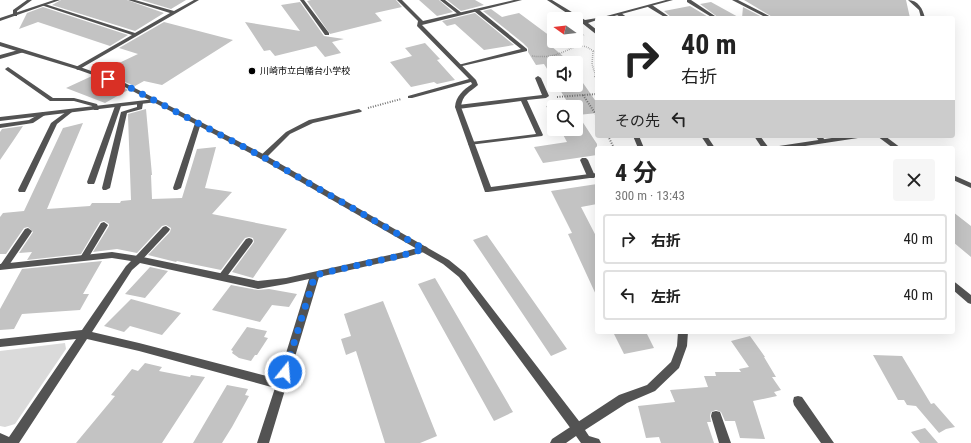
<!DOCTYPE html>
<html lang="ja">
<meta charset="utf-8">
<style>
body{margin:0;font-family:"Roboto Condensed","Noto Sans JP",sans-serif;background:#f6f6f6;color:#222;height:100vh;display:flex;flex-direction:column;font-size:15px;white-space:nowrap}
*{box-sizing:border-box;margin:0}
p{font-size:13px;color:#767676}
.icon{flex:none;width:22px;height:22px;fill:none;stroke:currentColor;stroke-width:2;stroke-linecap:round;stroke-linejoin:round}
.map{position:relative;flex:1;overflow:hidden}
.sheet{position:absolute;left:595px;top:146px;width:360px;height:188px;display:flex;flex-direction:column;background:#fff;border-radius:4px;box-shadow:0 4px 16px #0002}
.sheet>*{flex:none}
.banner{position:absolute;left:595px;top:16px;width:360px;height:122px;border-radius:4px;box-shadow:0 4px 16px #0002;background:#fff;color:#222;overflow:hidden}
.needle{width:26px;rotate:284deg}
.buttons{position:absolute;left:547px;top:12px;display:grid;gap:8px}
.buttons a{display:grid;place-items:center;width:36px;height:36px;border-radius:4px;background:#fff;box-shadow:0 4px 16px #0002;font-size:20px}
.pin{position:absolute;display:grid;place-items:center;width:34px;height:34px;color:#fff;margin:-17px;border-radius:8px;box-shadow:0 2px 6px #0006}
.me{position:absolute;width:44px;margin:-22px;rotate:17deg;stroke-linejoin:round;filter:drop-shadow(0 0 3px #0008)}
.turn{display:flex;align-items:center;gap:14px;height:84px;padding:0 20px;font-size:18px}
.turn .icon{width:52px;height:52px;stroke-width:2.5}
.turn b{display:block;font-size:28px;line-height:34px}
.then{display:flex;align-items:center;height:38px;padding:0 20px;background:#0003;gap:8px;font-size:15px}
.round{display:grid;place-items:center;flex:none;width:42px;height:42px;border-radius:4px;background:#f6f6f6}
.headline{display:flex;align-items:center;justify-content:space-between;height:68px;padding:0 20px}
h1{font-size:24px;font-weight:700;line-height:30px}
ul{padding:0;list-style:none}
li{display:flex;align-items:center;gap:12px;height:50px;margin:0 8px 6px;padding:0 12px;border:2px solid #e0e0e0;border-radius:4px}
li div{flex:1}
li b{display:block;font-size:15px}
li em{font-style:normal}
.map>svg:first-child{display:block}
</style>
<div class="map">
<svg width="971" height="443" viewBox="0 0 971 443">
<rect width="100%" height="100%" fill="#fff"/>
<path fill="#dadada" d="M65,343L66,349L15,424L5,427L0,426V351Z"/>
<path fill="#c3c3c3" d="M61,0H127L164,13L135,31L52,5Z
M141,0H186L171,9Z
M311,0H396L402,7L375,13L382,21L330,34L307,1Z
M419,0H439L453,12L437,16Z
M447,0H475L484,5L461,11Z
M744,0H906L910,18H774Z
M300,2L324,36L344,39L332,42L341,53L325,57L316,46L275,56L270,50L264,51L245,22L300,31L281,5Z
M711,2L740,18H719L700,4Z
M690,6L710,18H672L664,11Z
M43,7L128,35L110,46L38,22L19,29L27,13Z
M743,7L764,18H742Z
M491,9L502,17L519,13L554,39V41H557L561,44L551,46L564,57L569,63H554V80L544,64L536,65L528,52V48L523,43L483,11Z
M475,13L514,45L484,50L455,24L447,26L442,21Z
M164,22L233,40L162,85L144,81L135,86L100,72L138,54L119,48Z
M425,43L440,59L437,60L455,80L437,84L434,82L411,87L390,62L412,56L405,48Z
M576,73L597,103V113L578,115L597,144V155L543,163L534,147L567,142L560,129H576V107H554V120L546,106L568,103L557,85H576Z
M92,76L120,86L128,90L105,103L66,88Z
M146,109L152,175H151L152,199L182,198L197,149L216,147L205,188L232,192L212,214L287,229L253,278L232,272L254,242L253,238L249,237L245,238L221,270L177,261L176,262L148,255L170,232L171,228L166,225L162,226L137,253L117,249L93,252L109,226V224L104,221L100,222L81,254L27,260L32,252L19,253L33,232L28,227L24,228L6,254H0V217L3,213L24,211L63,128L83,123L47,209L90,206L92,203H120L121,201L131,200L128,116V114Z
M23,126L13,141L0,160V132L2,129Z
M597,184V204L581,207L597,238V297L568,234L572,233L551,191Z
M953,212L971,226V257L953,242Z
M487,235L567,349L551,356L473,240Z
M102,261L83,294H89L80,310L22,314L14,329L0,330V309L22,269Z
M150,267L168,271L145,298L125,294Z
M435,278L513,412L494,421L418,284Z
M231,285L258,290L269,289L297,294L289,307L272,305L260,322L212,310Z
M131,299L171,310L181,313L162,335L130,326L124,332L104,326Z
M383,301L437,436L420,443H385L356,351L346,355L341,339L351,336L344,314Z
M247,327L267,331L264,337L268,338L257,355H255L251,361L239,358L232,353L233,351L231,350Z
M613,332H646L654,348L624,354Z
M750,336L765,357H764L776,377H772L781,390L774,392L777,396L753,401L765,439L740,438L735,421H725L721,412L716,410L711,412L710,416L711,422H707L714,443H661L659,437L646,438L638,406L675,402L670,390L708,387L704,376H716L715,372H741L739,369L749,367L731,341Z
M873,355L902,356L931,404L934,403L955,427L946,429L939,433L916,406L907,405L904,400H898Z
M145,363L162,367L159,371L190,377L191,375L205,377L162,443H76L115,396L111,395L132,369L138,371Z
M227,385L248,389L245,395L249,396L232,427L222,443H193Z
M925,428L938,443H920L911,432Z"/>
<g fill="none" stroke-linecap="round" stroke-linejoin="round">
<path stroke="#757575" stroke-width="1.5" stroke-dasharray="0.5 1.5" stroke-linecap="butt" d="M576,37L584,35
M560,41L572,46
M593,51L597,52
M532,56C540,57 550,57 558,54C571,50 580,40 593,51L592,64L596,77"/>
<path stroke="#757575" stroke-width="2" stroke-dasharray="1 1.5" stroke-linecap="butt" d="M595,76L597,80
M583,95L597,116
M557,97L597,94
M368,108L401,99
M608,136L614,148"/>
<path fill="#535353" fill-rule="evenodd" d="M27,0H32L17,11V16H13V10Z
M440,0H445L463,14L459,15Z
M687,0H691L718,18H713L687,2Z
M908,0C918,0 923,9 925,18H921L919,10Z
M650,5H652L671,18H666L648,7V6Z
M474,9H478L527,49V51L458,67V65L521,49L474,11Z
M617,13H621L628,18H622L617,15Z
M8,67L53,98H74L97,104L99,109L98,110H94L92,106L74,101H50L6,70L5,69Z
M538,76L541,78L549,96L546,98L527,100L543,135L542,136L469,145L468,144L471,142L536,134L521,101L458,109L455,107L458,105L542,95L535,78Z
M140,101L143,103L142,109L127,113L110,188L106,190H103L102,188L121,112L137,107V103Z
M118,104L121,106L95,182L94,184H88L87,182L115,106Z
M70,109L73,111L72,112L57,124L26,190L25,192H19L18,190L51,123Z
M43,112L46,114L45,115L33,123L0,128V124L29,120Z
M198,121L201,123L181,188L177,190H174L173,188L195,123Z
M701,136H707L715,148H709Z
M754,136H760L769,148H762Z
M815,136H822L826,142L825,143H821Z
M582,158H586L588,160L595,176L594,178H588L587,176L580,160Z
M104,222L108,225L87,260H81L80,258L81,256L101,223Z
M166,226L170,229L169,231L141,261H135L134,259L135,257L163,227Z
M28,228L32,231L31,233L7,268H1V264L25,229Z
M249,238L252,239L253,241L252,243L225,279H219L218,277L219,275L246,239Z
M798,396L802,397L834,443H821L794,405L793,401L794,397Z
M716,411L720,412L731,443H719L711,416L712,412Z"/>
<path fill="#535353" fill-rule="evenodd" d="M128,0H135L174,11L194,0H199L78,70L76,69V67L132,35L41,5L45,4L135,33L170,13Z
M300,0H304L329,33V35H325Z
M397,0H402L423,21L514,0H522L422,25L476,80L478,85C470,92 462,95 461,107L491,187L597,173V177L488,192H485L455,107C456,96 463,90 472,84L471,82L412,98H408V96L469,79L417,26L418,21Z
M547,0H552L585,20L597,18H599L666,0H673L607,18H597V20L588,23L597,30V35L582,23Z
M22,49L25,51L24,52L0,59V55Z
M155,99L158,101L157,102L0,121V117Z
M359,109L362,111L361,112L313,123L290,134L265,159H261L259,157L286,132L309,120Z
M633,136H639L644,148H638Z
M845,136H861L858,138L792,148H776L779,146Z
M424,246L427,247L428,249L427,251L403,258L319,277L269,443H257L275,388L139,351L87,339L19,443H0V433L9,437L76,339L0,347V339L82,330L126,266L131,261L112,258L0,270V264L112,252L138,256L258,281L286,278L403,252ZM140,263L258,289L286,284L309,279L278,379L139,343L92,332L132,270Z
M953,281L956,283L971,295V304L968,303L953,290Z
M678,332H688L687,346L679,368L655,391L627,403L585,430L589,436L599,439L601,443H581L576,436L566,443H550L552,439L619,395L647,385L671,362L677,346Z"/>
<path fill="#535353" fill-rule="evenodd" d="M54,0H60L0,21V18Z
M732,0H738L773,18H767Z
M0,42L80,67L125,83L265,155L449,260L465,273L582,425L584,429L582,433L578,434L574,433L459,277L443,264L261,159L121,85L76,69L0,46Z
M877,136H885L901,148H893Z
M953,175L971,183V188L953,180Z"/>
</g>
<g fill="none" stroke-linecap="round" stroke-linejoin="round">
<path stroke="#1a73e8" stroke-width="7" stroke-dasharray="0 12.6" d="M108,79L123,84L263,157L424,249L403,255L315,275L285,372"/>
</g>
<circle fill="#000" stroke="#fff" stroke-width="1.5" cx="252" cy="71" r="4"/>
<g text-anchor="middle" stroke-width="3" stroke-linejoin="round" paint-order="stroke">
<g font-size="9" fill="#000" stroke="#fff" text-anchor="start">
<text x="260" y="74">川崎市立白幡台小学校</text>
</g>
</g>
</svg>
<div class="buttons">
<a><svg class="needle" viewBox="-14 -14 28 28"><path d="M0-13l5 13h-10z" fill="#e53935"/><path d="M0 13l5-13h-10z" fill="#767676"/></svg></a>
<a><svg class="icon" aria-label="sound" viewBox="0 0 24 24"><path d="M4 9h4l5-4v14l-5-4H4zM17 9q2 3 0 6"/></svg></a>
<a><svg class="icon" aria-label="search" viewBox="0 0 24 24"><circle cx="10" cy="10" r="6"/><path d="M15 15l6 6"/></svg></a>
</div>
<div class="pin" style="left:108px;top:79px;background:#d93025"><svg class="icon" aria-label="arrive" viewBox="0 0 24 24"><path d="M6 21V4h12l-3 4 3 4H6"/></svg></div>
<svg class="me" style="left:285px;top:372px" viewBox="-20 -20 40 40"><circle r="17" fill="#1a73e8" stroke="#fff" stroke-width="3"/><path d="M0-11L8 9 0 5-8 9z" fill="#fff"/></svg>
<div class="banner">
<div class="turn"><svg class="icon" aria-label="right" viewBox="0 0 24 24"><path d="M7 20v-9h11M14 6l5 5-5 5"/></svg><div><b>40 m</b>右折</div></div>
<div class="then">その先<svg class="icon" aria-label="left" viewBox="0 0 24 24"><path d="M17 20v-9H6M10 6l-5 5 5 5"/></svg></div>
</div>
<section class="sheet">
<div class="headline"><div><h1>4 分</h1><p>300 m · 13:43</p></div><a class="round"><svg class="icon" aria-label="close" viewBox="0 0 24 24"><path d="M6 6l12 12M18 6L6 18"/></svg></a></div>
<ul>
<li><svg class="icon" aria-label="right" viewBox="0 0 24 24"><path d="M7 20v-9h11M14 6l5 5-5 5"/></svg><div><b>右折</b></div><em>40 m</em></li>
<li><svg class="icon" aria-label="left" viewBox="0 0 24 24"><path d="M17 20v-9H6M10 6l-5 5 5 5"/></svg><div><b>左折</b></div><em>40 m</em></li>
</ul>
</section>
</div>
